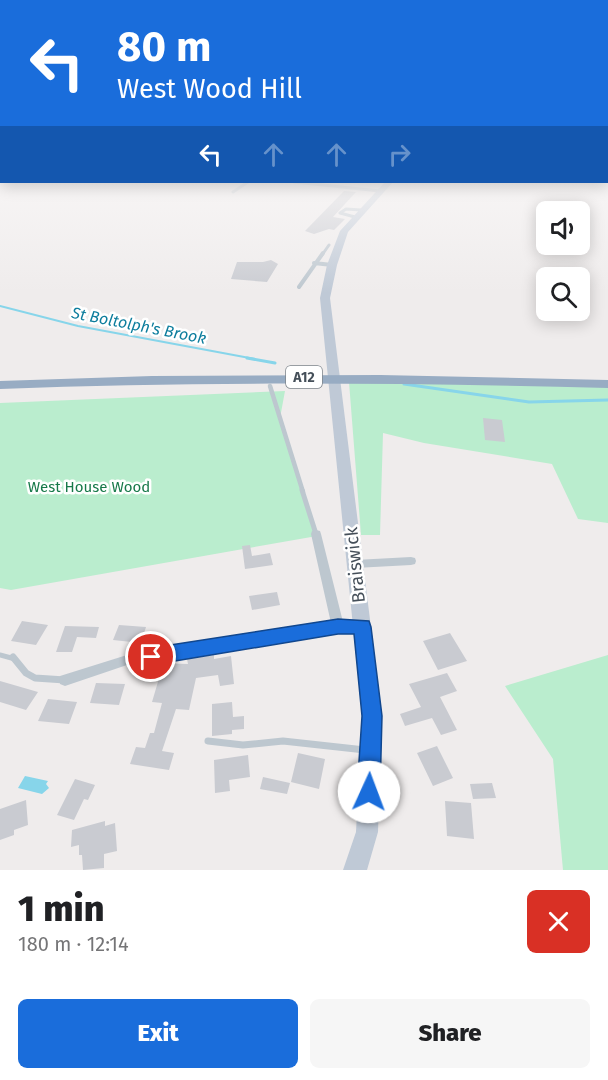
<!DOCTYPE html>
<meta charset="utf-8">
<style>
body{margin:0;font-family:"Fira Sans",sans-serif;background:#f6f6f6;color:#202124;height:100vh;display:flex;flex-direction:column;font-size:22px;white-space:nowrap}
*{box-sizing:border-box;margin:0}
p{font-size:20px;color:#757577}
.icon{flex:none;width:33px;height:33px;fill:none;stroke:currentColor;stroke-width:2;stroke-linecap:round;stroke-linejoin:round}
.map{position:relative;height:870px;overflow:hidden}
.drawer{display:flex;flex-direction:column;background:#fff;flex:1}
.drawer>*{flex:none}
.hud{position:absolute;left:0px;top:0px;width:609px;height:183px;box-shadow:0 3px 15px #0003;background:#1a6ddb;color:#fff;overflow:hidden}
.controls{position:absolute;left:536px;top:201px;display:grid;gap:12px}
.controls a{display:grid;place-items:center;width:54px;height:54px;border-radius:9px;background:#fff;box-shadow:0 3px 15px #0003;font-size:30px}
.pin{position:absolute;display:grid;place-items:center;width:51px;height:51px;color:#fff;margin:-26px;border:3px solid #fff;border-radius:50%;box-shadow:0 2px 6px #0007}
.me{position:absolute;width:66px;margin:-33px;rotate:2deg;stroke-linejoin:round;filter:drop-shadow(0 0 4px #0008)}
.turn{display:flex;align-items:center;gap:21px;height:126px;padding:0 18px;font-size:27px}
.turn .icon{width:78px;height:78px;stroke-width:2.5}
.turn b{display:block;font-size:42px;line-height:51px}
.lanes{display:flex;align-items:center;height:57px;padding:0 18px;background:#0003;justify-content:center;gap:30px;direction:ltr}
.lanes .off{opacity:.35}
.round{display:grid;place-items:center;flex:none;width:63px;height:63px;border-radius:9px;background:#f6f6f6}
.headline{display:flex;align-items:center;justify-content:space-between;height:102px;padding:0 18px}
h1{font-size:36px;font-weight:800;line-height:45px}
.action{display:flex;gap:12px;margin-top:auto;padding:12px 18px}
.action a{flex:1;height:69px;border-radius:9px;background:#1a6ddb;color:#fff;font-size:24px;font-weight:800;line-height:69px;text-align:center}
.action a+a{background:#f6f6f6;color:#202124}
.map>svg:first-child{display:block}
</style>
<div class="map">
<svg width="608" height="870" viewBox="0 0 608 870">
<rect width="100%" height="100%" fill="#efecec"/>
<path fill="#baedce" d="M349,382L608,384V523L578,519L552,464L424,443L383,433L380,535H361Z
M285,391L280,418L317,536L11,590L0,588V403Z
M608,655V870H563L553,759L505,686Z"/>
<path fill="#87d5ea" d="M25,776L48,781L46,784L49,788L42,794L18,788Z"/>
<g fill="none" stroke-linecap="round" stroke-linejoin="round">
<path stroke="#87d5ea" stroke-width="2" d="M0,306L78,326L255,359"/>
<path stroke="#87d5ea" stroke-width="3" d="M247,358L275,363
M404,384L529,402L608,400"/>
</g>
<path fill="#c9cbd1" d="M344,191L356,192L333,217L345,219L334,230L329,229L314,234L305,231Z
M271,260L278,264L267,282L231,279L237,262H263Z
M483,418L502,420L505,442L485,440Z
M250,545L252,556L270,553L273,565L245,569L242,546Z
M277,592L280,605L252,610L249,596Z
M22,621L48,625L36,645L11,641Z
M119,625L146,627L141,643L113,640Z
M65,626L99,627L96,638L77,637L72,652H56Z
M450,633L467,661L438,670L423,641Z
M214,655V659L231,656L234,684L220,686L218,675L196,678L189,710L176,709L162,751L174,753L169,770L130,764L136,747L145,748L150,733H154L162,703L152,702L160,675H153L157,663L188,664L187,659Z
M447,673L457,691L440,697L457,730L441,735L432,718L405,726L400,714L421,707L409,684Z
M0,681L38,692L26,710L0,702Z
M96,683L125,684L119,705L90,703Z
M48,699L77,702L69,724L38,721Z
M232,702L233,717L244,716V729L232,730V734L212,736V704Z
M437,746L453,778L433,786L417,753Z
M298,753L325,759L319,789L291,782Z
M248,755L250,777L229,780L230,791L215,793L214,760Z
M263,777L290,783L287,794L260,789Z
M75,779L95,785L88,800L84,799L74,820L57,815Z
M492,783L496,798L473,799L470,784Z
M26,800L28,825L14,830V835L0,840V809Z
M445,801L471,803L474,839L447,836Z
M105,821V826L115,823L117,851L104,854V868L83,870L82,855H79V845L71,847L72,830Z"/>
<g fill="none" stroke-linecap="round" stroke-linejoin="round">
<path stroke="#bdc7cf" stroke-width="3" d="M294,182L380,191
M233,192L248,182
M355,217L340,213L346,209L361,210
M322,255L329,245"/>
<path stroke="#bdc7cf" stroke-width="4" d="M314,263L332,265
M299,287L323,253"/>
<path stroke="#bdc7cf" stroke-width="4.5" d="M270,386L303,492"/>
<path stroke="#bdc7cf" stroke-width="5" d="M302,490L316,534
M0,655L15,659"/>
<path stroke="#bdc7cf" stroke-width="7" d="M13,657L26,673L35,678L65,680
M208,741L243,745L283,741L365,750"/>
<path fill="#bdc7cf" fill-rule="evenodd" d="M316,530L320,531L321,534L343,622H362L366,623L368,627L366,631L362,632H338L127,665L65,686L60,684L59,680L60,676L127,655L331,623L311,534L312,531Z
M411,557L415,558L416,561L415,564L411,565L355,568L351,567L349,564L351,561L355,560Z"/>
<path fill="#bfc9d6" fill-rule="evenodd" d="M385,182H393L348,232L337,265L330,298L382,716L378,832L367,870H343L356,832L362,716L320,298L327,265L340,231Z"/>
<path fill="#98acc3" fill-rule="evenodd" d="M380,375L608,380V388C405,383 203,381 0,389V381L152,376Z"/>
</g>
<linearGradient id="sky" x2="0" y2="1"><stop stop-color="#81c1e9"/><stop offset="0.58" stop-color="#f8f6f6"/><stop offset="1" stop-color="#f8f6f6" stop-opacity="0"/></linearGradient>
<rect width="608" height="293" fill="url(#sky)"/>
<path fill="#1a6ddb" stroke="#11478e" stroke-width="1.5" d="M338,619L369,621L371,627L382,716L380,792L376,800L369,803L361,800L357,792L362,716L354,634H338L151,665L144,663L141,657L144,651L151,648Z"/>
<g text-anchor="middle" stroke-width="5" stroke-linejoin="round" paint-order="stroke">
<rect fill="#fff" stroke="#7d848b" stroke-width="1.5" x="286" y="366" width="36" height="22" rx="4.5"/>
<g font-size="14" font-weight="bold" fill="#454f59">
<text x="304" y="382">A12</text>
</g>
<g font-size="15" fill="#177949" stroke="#fff">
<text x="89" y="492">West House Wood</text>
</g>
<g font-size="16" font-style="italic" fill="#0d7d9d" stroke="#fff">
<text transform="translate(139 325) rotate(11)" y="6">St Boltolph's Brook</text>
</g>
<g font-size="18" fill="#454f59" stroke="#fff">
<text transform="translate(355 565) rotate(-96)" y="6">Braiswick</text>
</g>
</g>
</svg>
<div class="controls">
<a><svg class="icon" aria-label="sound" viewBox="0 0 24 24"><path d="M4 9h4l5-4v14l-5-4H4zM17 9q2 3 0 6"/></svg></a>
<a><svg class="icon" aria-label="search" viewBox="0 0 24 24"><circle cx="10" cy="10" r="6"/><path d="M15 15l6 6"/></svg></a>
</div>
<div class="pin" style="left:151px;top:657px;background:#d93025"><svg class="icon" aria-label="arrive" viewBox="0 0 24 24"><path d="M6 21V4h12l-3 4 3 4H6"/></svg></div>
<svg class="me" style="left:369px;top:792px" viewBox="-20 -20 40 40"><circle r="19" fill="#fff"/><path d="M0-13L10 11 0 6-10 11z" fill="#1a6ddb"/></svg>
<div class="hud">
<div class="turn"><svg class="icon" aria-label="left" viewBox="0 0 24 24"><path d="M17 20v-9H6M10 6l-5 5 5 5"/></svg><div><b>80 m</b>West Wood Hill</div></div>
<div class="lanes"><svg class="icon" aria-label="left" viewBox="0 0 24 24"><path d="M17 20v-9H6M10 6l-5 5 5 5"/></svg><svg class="icon off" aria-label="ahead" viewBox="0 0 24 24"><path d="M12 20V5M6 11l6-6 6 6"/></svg><svg class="icon off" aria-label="ahead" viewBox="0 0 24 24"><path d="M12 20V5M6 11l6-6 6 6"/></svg><svg class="icon off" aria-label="right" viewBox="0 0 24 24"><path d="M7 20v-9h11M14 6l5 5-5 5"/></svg></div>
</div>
</div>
<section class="drawer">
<div class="headline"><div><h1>1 min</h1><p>180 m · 12:14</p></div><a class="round" style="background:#d93025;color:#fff"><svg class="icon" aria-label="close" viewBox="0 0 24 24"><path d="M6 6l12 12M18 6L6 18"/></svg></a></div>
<div class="action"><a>Exit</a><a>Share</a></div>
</section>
